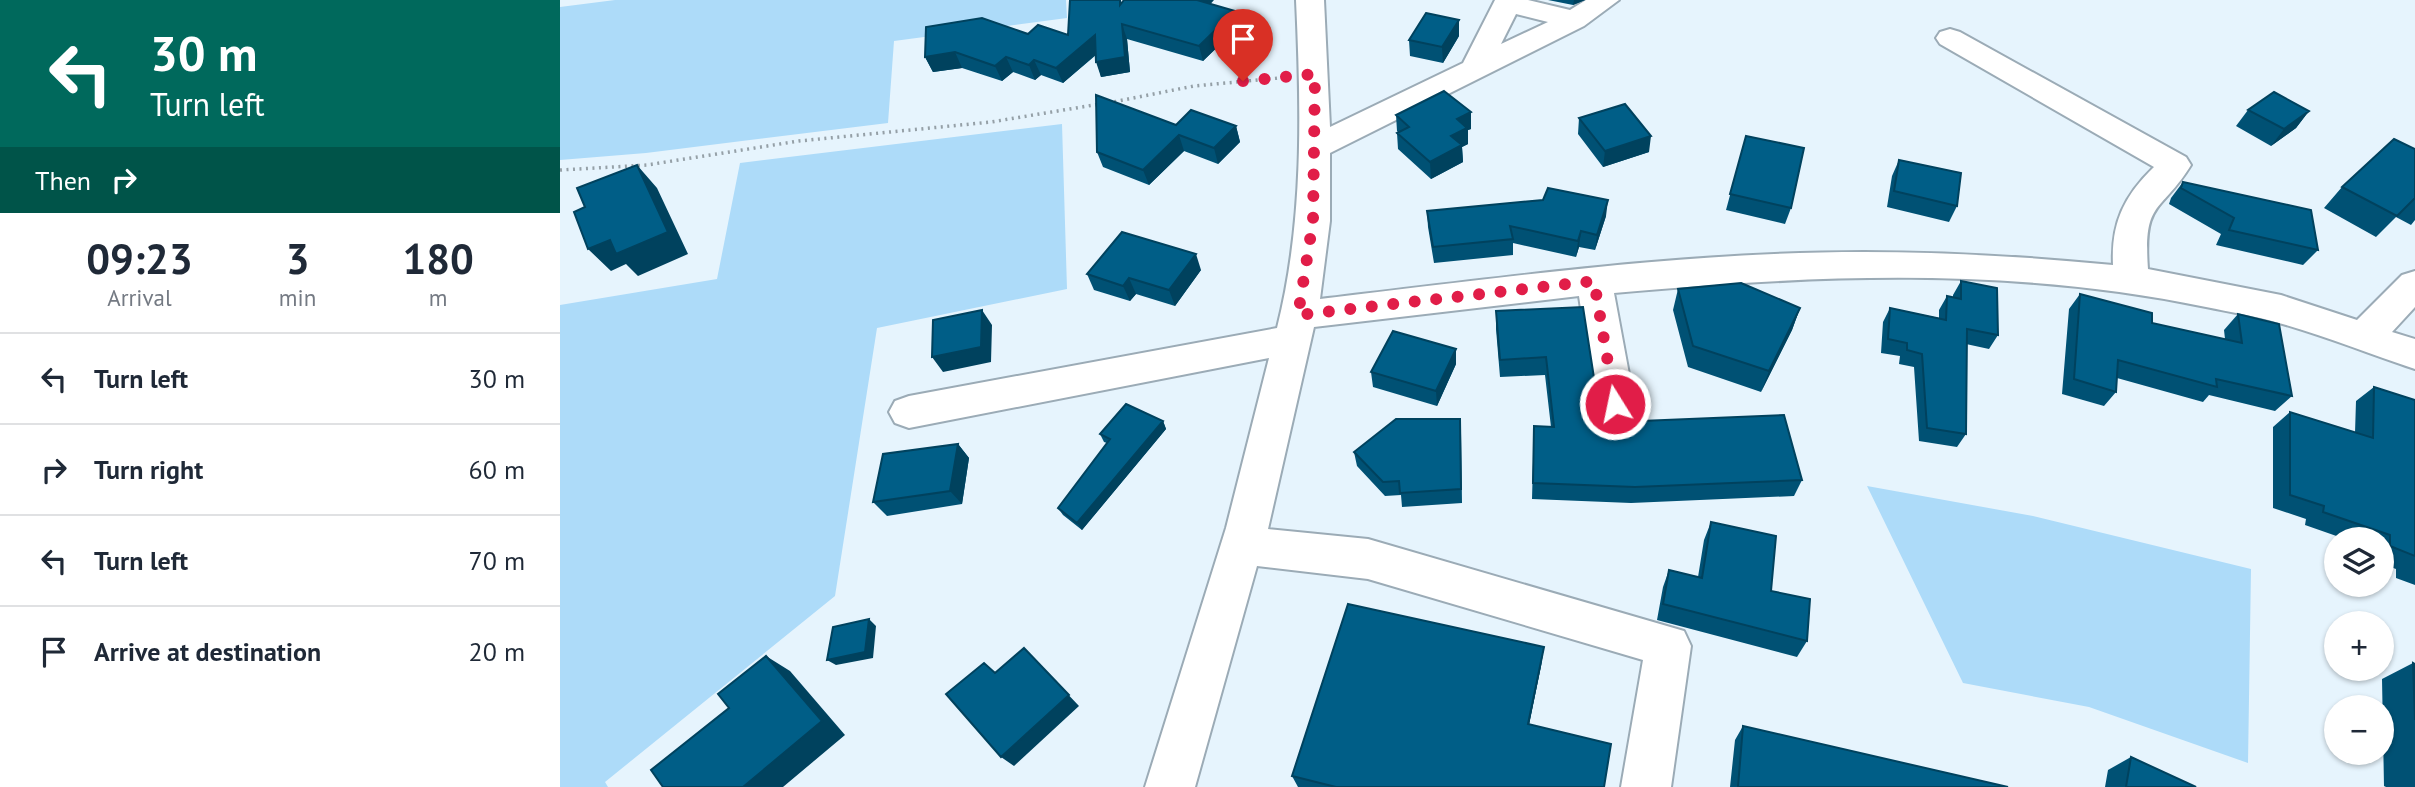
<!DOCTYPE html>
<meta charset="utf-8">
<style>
body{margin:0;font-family:"PT Sans",sans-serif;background:#f2f2f3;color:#1f2937;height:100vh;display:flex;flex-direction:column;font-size:26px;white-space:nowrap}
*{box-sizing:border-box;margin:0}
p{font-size:23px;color:#747a83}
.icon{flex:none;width:38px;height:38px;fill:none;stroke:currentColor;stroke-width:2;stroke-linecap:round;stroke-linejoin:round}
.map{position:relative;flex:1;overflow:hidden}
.sheet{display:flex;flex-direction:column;background:#fff;width:560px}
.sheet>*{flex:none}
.top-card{background:#00695c;color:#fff;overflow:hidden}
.controls{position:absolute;left:1764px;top:527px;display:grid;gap:14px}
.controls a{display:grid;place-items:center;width:70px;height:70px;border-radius:50%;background:#fff;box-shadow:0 2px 5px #0004;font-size:35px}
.pin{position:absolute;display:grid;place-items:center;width:60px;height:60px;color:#fff;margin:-72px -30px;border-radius:50% 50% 50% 0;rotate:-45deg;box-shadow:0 0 7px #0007}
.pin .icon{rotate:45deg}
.me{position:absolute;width:77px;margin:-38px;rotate:350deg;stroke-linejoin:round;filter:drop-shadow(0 0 5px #0008)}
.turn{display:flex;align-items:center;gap:24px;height:147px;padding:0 35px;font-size:32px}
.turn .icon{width:91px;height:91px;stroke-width:2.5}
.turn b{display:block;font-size:49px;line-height:60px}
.then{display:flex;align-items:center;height:66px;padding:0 35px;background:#0003;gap:14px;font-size:26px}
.eta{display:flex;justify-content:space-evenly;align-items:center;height:119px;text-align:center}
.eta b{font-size:42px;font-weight:700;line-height:49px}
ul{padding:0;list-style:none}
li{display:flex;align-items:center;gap:21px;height:91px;padding:0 35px;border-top:2px solid #e0e1e3}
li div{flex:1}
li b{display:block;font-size:26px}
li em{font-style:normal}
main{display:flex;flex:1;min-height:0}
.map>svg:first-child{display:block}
</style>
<main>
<section class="sheet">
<div class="top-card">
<div class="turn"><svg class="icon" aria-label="left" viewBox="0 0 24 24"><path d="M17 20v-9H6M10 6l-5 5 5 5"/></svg><div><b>30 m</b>Turn left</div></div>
<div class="then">Then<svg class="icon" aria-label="right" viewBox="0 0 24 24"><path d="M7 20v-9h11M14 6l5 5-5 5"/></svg></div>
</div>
<div class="eta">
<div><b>09:23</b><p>Arrival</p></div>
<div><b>3</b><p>min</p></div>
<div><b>180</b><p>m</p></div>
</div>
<ul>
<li><svg class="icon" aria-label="left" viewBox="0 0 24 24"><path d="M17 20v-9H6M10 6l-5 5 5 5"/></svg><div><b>Turn left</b></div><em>30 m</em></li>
<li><svg class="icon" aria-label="right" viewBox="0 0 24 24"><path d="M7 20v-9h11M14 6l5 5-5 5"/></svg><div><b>Turn right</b></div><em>60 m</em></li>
<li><svg class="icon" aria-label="left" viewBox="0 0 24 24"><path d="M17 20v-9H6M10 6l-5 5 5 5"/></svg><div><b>Turn left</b></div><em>70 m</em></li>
<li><svg class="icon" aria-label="arrive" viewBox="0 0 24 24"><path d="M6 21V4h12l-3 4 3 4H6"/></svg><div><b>Arrive at destination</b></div><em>20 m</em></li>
</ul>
</section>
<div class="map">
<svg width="1855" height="787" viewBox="0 0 1855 787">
<rect width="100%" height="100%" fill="#e6f4fd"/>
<path fill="#addbf9" d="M55,0H506L507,18L334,41L328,123L86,153L0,160V7Z
M502,124L507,289L317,328L275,596L45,782L48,787H0V305L157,279L180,163Z
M1307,486L1473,516L1691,569L1688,763L1529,707L1403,683Z"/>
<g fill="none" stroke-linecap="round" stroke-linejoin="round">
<defs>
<path id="minor" d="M736,0H764L770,127L903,63L935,0H968L1010,10L1026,0H1059L1024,26L770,153V221L760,299C940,278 1122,252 1304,252C1387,252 1470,257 1553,265C1551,223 1564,196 1594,167L1380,44L1376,38L1380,32L1390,29L1400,32L1626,157L1631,165C1601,214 1583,199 1588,269L1721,295L1797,320L1842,275L1855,271V307L1832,332L1855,339V369C1810,354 1765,336 1719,323C1696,316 1670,312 1646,307C1451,266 1251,275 1054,293L1079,428L1073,440L1059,444L1045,440L1039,428L1019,296L754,327L708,529L808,539L1124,631L1131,646L1111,787H1061L1083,660L808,579L697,566L635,787H585L666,528L709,358L349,428L335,423L329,412L335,401L349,396L717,328C744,221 741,109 736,0ZM956,14L988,22L941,44Z"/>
</defs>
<use href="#minor" stroke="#9babb6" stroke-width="4"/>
<path stroke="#95a0a7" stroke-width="3.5" stroke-dasharray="2 4.5" stroke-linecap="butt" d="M548,103L634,86L719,78
M0,170L87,165L239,141L431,122L540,104"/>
<use href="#minor" fill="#fff" fill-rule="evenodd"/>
</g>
<path fill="#005174" d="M988,0H1025L1013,5Z
M563,1L651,4L675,11L679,26L643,61L567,39L570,72L541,77L536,55L503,83L481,75L475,80L453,72L442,81L402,68L373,72L365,57L468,34L508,35Z
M899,36L883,63L850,56L849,40Z
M1688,110L1749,111L1736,128L1711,146L1676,126Z
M836,115L911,129L908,130V144L902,147L903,162L871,179L838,149L837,133L838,132L837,131Z
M1019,118L1089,152L1043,167L1018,134Z
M616,125L676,126L680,142L658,164L624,151L589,185L543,167L537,152Z
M1186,136L1231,208L1225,224L1166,210Z
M1855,149V220L1851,225L1836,217L1816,237L1764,208L1782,187Z
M1339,160L1397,206L1389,222L1327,207L1332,176Z
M1623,182L1758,250L1743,265L1656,245L1661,234L1609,204L1611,198Z
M867,211L1046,216L1035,250L1019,247L1016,257L953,243V255L874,263L868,227Z
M641,270L615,306L576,294L570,301L534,290L527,274Z
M1401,281L1438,335L1429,349L1406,344V434L1397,447L1359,441L1354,367L1339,364L1340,356L1321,353L1323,322L1330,308L1379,318V310L1387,296L1393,297V295Z
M1118,289L1240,308L1232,330L1201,392L1128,367L1113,310Z
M1520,294L1592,323L1665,339L1664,330L1678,314L1732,396L1715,411L1649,395L1643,402L1557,378L1556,392L1544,406L1502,394L1509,309Z
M1023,307L1041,423L1047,426L1242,480L1234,496L1071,503L972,499L974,426L991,427L985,375L940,377L936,329V311Z
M896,364L877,406L813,387L811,372Z
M1814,387L1855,400V585L1836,578V569L1822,564V539H1785L1745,525L1746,519L1713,508V427L1730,412L1795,433L1796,401Z
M603,421L606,429L522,530L503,515L498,508L547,443L544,442L540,434Z
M901,433L902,503L842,507L841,495L825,496L797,466L794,452Z
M398,444L409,458L402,504L327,516L313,502Z
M1151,522L1211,591L1247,641L1237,657L1097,620L1103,587L1109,570L1138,577L1144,540Z
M984,647L981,666L969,724L1044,787H738L732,776Z
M1853,663L1855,664V787H1826L1824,786L1822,679Z
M1183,726L1448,787H1170L1175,740Z
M1571,757L1636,787H1545L1548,770Z"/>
<path fill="#00425e" d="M637,0H654L641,15Z
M1014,0H1025L1013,5Z
M675,11L679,26L643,61L639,46Z
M899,20V36L883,63L882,47Z
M562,24L567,39L570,72L541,77L536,62Z
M535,35L541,50L503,83L496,68Z
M395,52L402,68L373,72L365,57Z
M446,57L453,72L442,81L435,66Z
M474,60L481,75L475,80L469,65Z
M1749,111L1736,128L1711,146L1724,129Z
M911,112V129L908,130V144L902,147L903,162L871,179L870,162L891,136L897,119Z
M676,126L680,142L658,164L654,148Z
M619,135L624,151L589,185L583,170Z
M1091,136L1089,152L1043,167L1045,151Z
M77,165L97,188L128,254L78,276L66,264L51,271L28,249Z
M1048,200L1046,216L1035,250L1037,235Z
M1021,231L1019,247L1016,257L1018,241Z
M636,254L641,270L615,306L609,290Z
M569,278L576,294L570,301L563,286Z
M1240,308L1232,330L1201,392L1209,371Z
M422,310L432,325L431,362L383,372L372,357Z
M896,349V364L877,406L876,391Z
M603,421L606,429L522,530L517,523Z
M398,444L409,458L402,504L390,491Z
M309,619L316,626L313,658L276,665L267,660Z
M984,647L981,666L966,740L968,724Z
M464,648L519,706L454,766L441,757Z
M206,656L230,671L285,735L223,787H183Z"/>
<path fill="#005e87" stroke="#00425e" stroke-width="2" d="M510,0H560V5L564,0H637L675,11L639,46L562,24L565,57L536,62L535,35L496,68L474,60L469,65L446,57L435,66L395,52L365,57L366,27L422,18L468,34L478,25L508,35Z
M866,13L899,20L882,47L849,40Z
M884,91L911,112L897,119L907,128L891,136L902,145L870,162L837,133L849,127L836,115Z
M1714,92L1749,111L1724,129L1688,110Z
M536,95L616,125L631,110L676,126L654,148L619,135L583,170L537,152Z
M1065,104L1091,136L1045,151L1019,118Z
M1186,136L1244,148L1231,208L1170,194Z
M1834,139L1855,149V198L1837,216L1782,187Z
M1339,160L1401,173L1397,206L1334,191Z
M77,165L108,232L56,254L50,240L28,249L14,212L25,207L17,188Z
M1623,182L1751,210L1758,250L1669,230L1674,218L1621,188Z
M988,188L1048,200L1037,235L1021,231L1018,241L950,226L953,239L873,247L867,211L983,200Z
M562,232L636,254L609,290L569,278L563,286L527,274Z
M1401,281L1437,288L1438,335L1407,329L1406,434L1367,428L1362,354L1347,350V343L1328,339L1330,308L1386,320L1387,296L1401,299Z
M1181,283L1240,308L1209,371L1133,346L1118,289Z
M1520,294L1592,313V323L1682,343L1678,314L1719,324L1732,396L1656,379L1657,387L1558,360L1556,392L1514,379Z
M1023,307L1041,423L1047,426L1063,430L1077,426L1081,421L1224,415L1242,480L1075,487L973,483L974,426L994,427L986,357L940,360L936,311Z
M422,310L421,347L372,357L373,320Z
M833,331L896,349L876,391L811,372Z
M1814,387L1855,400V556L1830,546V535L1763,512L1764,506L1730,495V412L1813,438Z
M566,404L603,421L517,523L498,508L550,439L540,434Z
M836,419H900L901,489L840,493L839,481L823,482L794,452Z
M398,444L390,491L313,502L323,454Z
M1151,522L1216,536L1211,591L1250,599L1247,641L1103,604L1109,570L1142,578Z
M788,604L984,647L968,724L1051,744L1044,787H776L732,776Z
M309,619L305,652L267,660L273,627Z
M464,648L509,695L441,757L386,694L424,663L435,673Z
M206,656L262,721L183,787H103L91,770L169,708L158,694Z
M1853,663L1855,664V720Z
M1183,726L1448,787H1178Z
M1571,757L1636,787H1566Z"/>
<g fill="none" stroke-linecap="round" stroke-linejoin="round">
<path stroke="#e11d48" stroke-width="12" stroke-dasharray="0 21.6" d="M683,81L755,74L753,221L738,315L1034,281L1055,404"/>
</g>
</svg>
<div class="controls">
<a><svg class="icon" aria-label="layers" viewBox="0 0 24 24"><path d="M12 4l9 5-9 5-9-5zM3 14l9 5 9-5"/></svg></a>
<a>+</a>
<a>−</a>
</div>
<div class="pin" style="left:683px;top:81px;background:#d93025"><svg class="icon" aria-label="arrive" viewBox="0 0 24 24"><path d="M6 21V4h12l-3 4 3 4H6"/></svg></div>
<svg class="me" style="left:1055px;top:404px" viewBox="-20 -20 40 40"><circle r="17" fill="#e11d48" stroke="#fff" stroke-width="3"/><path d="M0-11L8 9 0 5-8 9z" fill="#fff"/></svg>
</div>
</main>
